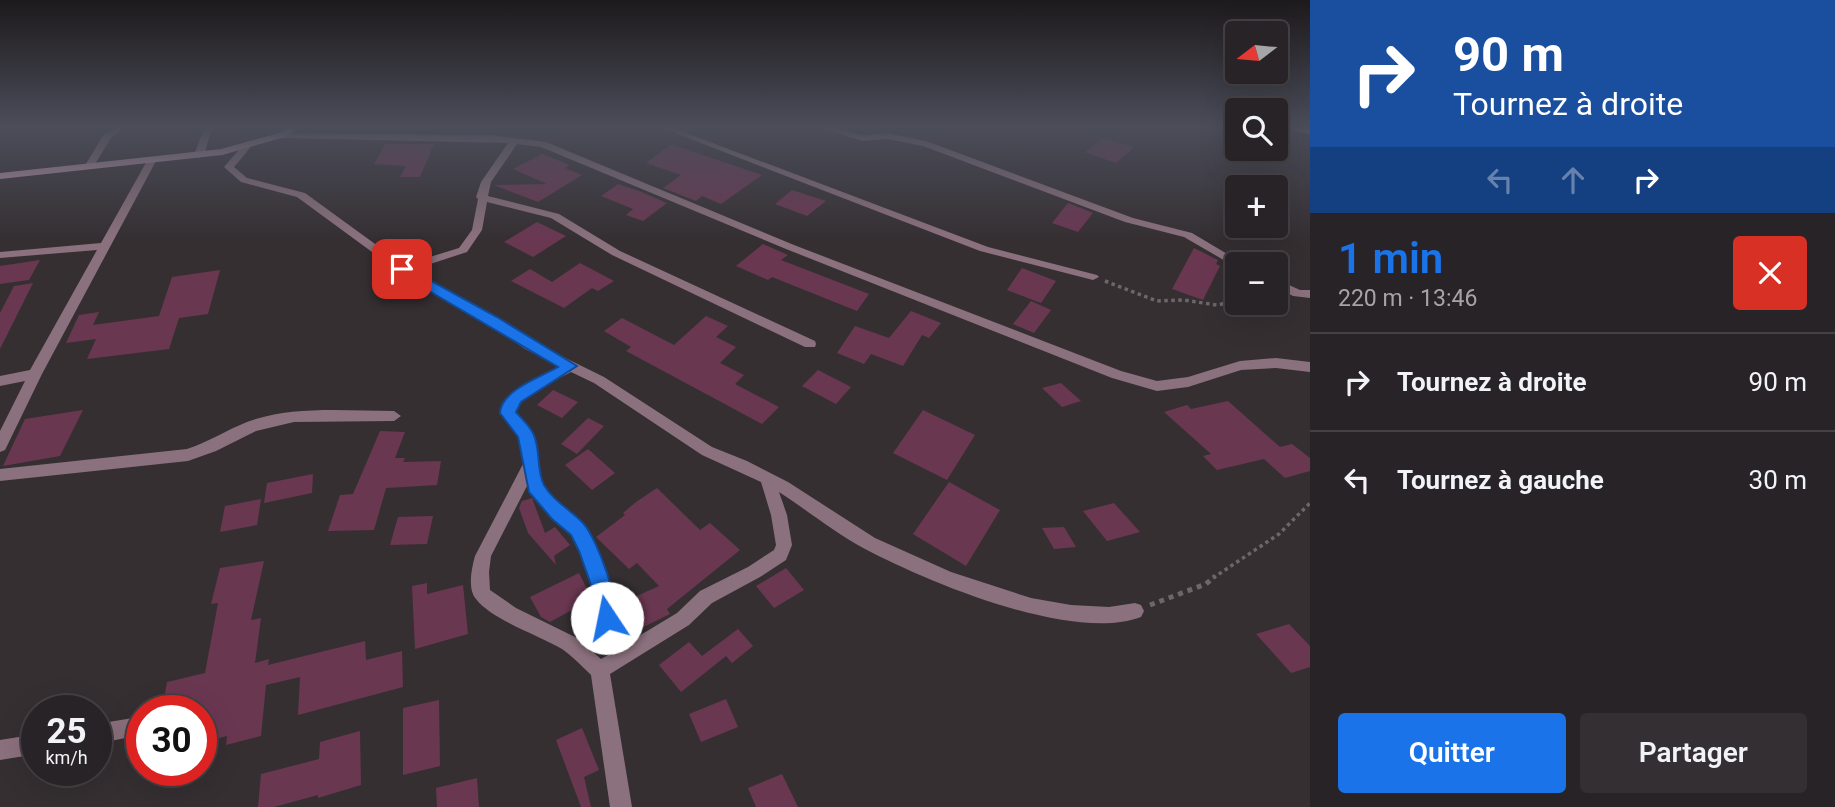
<!DOCTYPE html>
<html lang="fr">
<meta charset="utf-8">
<style>
body{margin:0;font-family:Roboto,sans-serif;background:#342f32;color:#f1f3f6;height:100vh;display:flex;flex-direction:column;font-size:26px;white-space:nowrap}
*{box-sizing:border-box;margin:0}
p{font-size:23px;color:#a5a4a7}
.icon{flex:none;width:38px;height:38px;fill:none;stroke:currentColor;stroke-width:2;stroke-linecap:round;stroke-linejoin:round}
.map{position:relative;flex:1;overflow:hidden}
.drawer{display:flex;flex-direction:column;background:#282326;width:525px}
.drawer>*{flex:none}
.guide{background:#1a4fa0;color:#fff;overflow:hidden}
.needle{width:46px;rotate:254deg}
.buttons{position:absolute;left:1225px;top:21px;display:grid;gap:14px}
.buttons a{display:grid;place-items:center;width:63px;height:63px;border-radius:7px;background:#282326;box-shadow:0 7px 28px #0002,0 0 0 2px #444043;font-size:35px}
.speed{position:absolute;left:21px;top:695px;display:flex;gap:14px;font-size:35px;font-weight:700;text-align:center}
.speed>*{display:grid;place-content:center;width:91px;height:91px;border-radius:50%;background:#282326;box-shadow:0 7px 28px #0002,0 0 0 2px #444043;line-height:1}
.speed small{font-size:18px;font-weight:400}
.speed .limit{border:10px solid #d22;background:#fff;color:#111}
.pin{position:absolute;display:grid;place-items:center;width:60px;height:60px;color:#fff;margin:-30px;border-radius:14px;box-shadow:0 4px 10px #0006}
.me{position:absolute;width:77px;margin:-38px;rotate:349deg;stroke-linejoin:round;filter:drop-shadow(0 0 5px #0008)}
.turn{display:flex;align-items:center;gap:24px;height:147px;padding:0 28px;font-size:32px}
.turn .icon{width:91px;height:91px;stroke-width:2.5}
.turn b{display:block;font-size:49px;line-height:60px}
.lanes{display:flex;align-items:center;height:66px;padding:0 28px;background:#0003;justify-content:center;gap:35px;direction:ltr}
.lanes .off{opacity:.35}
.round{display:grid;place-items:center;flex:none;width:74px;height:74px;border-radius:7px;background:#342f32}
.overview{display:flex;align-items:center;justify-content:space-between;height:119px;padding:0 28px}
h1{font-size:42px;font-weight:600;line-height:52px;color:#1a73e8}
.action{display:flex;gap:14px;margin-top:auto;padding:14px 28px}
.action a{flex:1;height:80px;border-radius:7px;background:#1a73e8;color:#fff;font-size:28px;font-weight:600;line-height:80px;text-align:center}
.action a+a{background:#342f32;color:#f1f3f6}
ul{padding:0;list-style:none}
li{display:flex;align-items:center;gap:21px;height:98px;padding:0 28px;border-top:2px solid #444043}
li div{flex:1}
li b{display:block;font-size:26px}
li em{font-style:normal}
main{display:flex;flex:1;min-height:0}
.map>svg:first-child{display:block}
</style>
<main>
<div class="map">
<svg width="1310" height="807" viewBox="0 0 1310 807">
<rect width="100%" height="100%" fill="#352f32"/>
<path fill="#6a3751" d="M1104,138L1134,147L1116,163L1085,152Z
M385,144H434L420,177H400L406,166L374,164Z
M670,145L676,146L762,175L721,204L702,196L696,201L663,188L681,175L646,163Z
M542,154L570,165L565,168L582,175L538,202L494,185L547,184L513,169Z
M618,184L639,191L667,203L643,221L626,215L633,209L601,196Z
M792,190L826,201L807,216L775,204Z
M1068,203L1093,213L1078,232L1052,223Z
M537,222L566,236L533,257L504,242Z
M763,244L788,255L781,260L869,294L857,311L772,277L768,280L736,266Z
M1194,248L1218,260L1216,264L1220,266L1203,300L1172,289Z
M40,260L29,280L0,284V266Z
M580,263L614,281L598,291L592,288L564,308L511,281L530,269L552,282Z
M1022,268L1056,281L1041,303L1007,290Z
M220,270L208,314L179,318L169,349L87,359L96,339L66,343L79,315L99,312L93,325L159,316L172,277Z
M33,283L0,349V313L14,286Z
M1031,301L1051,310L1034,333L1013,324Z
M911,311L941,323L929,338L922,335L903,366L871,354L864,364L837,353L855,326L889,338Z
M706,316L728,326L716,337L736,347L720,363L744,375L735,384L779,407L762,424L626,351L631,347L604,331L622,318L674,345Z
M818,370L851,387L836,404L802,386Z
M1061,383L1081,401L1062,407L1042,388Z
M553,390L578,402L562,418L537,405Z
M1228,401L1280,447L1292,444L1310,458V471L1285,478L1264,459L1217,470L1203,456L1211,454L1164,412L1187,405L1191,409Z
M83,410L60,456L3,466L25,419Z
M923,410L975,435L947,480L893,453Z
M588,418L604,426L577,454L561,444Z
M380,431L405,432L395,458H405L403,462L441,461L437,485L386,488L374,530L328,531L340,495L353,494Z
M588,449L615,473L592,490L565,465Z
M313,474L312,493L264,503L267,483Z
M949,482L1000,510L966,566L913,534Z
M657,488L700,530L710,523L740,550L667,609L670,614L625,636L617,605L659,586L637,563L629,569L596,537L625,515L623,513L636,502Z
M532,498L545,533L555,527L570,545L554,556L556,565L528,533L519,508L522,501Z
M261,499L257,525L220,532L225,506Z
M1114,503L1140,532L1107,541L1083,511Z
M433,516L427,544L390,545L398,517Z
M1064,527L1076,547L1054,549L1042,528Z
M264,561L251,620L261,618L255,663L269,659L268,665L365,641L366,660L402,651L403,687L298,715L300,677L266,685L261,736L226,745L227,736L201,743V705L178,710H162L167,682L205,673L218,603L211,604L220,568Z
M786,568L804,590L774,608L756,586Z
M579,573L592,599L550,622L541,617L530,597Z
M427,583V594L463,585L468,634L415,649L412,586Z
M1289,624L1310,646V667L1291,673L1256,634Z
M738,629L753,646L732,663L726,656L681,692L659,665L689,642L702,656Z
M726,699L738,727L701,742L689,714Z
M439,700L440,766L403,775V708Z
M582,728L599,770L584,777L591,807H581L556,740Z
M360,731L361,785L318,798V795L274,807H258L261,774L319,759L320,742Z
M782,774L798,807H756L748,788Z
M477,778L479,807H437L436,788Z"/>
<g fill="none" stroke-linecap="round" stroke-linejoin="round">
<path stroke="#6c6769" stroke-width="3.5" stroke-dasharray="3.5 3.5" stroke-linecap="butt" d="M1105,281L1157,301L1183,300L1217,305L1237,301
M1213,578L1279,534L1310,503"/>
<path stroke="#6c6769" stroke-width="5" stroke-dasharray="5 5" stroke-linecap="butt" d="M1150,605L1206,584L1215,576"/>
<path fill="#8b717d" fill-rule="evenodd" d="M114,128H123L111,138L92,169H86L84,167L104,134Z
M204,128H212L204,155L199,158L194,155Z
M662,128H673L988,247L1097,275L1099,277L1093,280L980,251Z
M821,128H833L862,135L888,133L929,142L1133,218L1192,233L1244,264L1234,266L1184,237L1125,222L923,146L888,139L862,141Z
M279,133L489,135L546,142L794,245L1121,371L1157,381L1188,377L1240,361L1276,358L1310,362V372L1276,368L1241,370L1188,387L1157,391L1112,378L786,249L541,147L517,144L491,182L488,196L559,214L620,251L815,341L816,344L815,347H805L612,255L551,218L487,202L482,230L467,252L412,270L496,317L535,343L604,377L712,447L747,461L788,482L875,538L951,572L1031,598L1071,605L1109,607L1135,603L1141,605L1144,611L1141,617C1072,643 928,582 865,549C835,533 807,510 779,492L787,515L792,545L786,560L760,577L712,603L689,625L610,674L632,807H610L591,675C582,666 572,656 562,649C539,635 492,620 476,599C467,589 472,567 475,556L523,464L519,437L501,413C510,388 538,378 560,366L525,349L488,323L398,271L297,197L241,182L224,167L244,144H250V148L234,167L247,178L305,193L404,265L459,248L472,230L478,199L476,197L481,182L508,143L282,138L279,137ZM571,372L594,383L702,455L761,482L771,515L776,545L774,550L748,567L700,591L677,613L624,645L609,582L596,551L583,524L565,509L542,485L533,435L515,412C524,392 553,382 571,372ZM527,486L553,519L571,534L580,551L591,582L608,655L601,659L577,638L516,608L490,590L489,572L491,556Z
M148,159L156,161L42,374L7,446L5,450L0,452V431L25,381L0,386V376L30,370L97,250L0,258V252L101,243Z
M1276,279L1300,290H1310V298L1293,296L1276,287Z
M394,411L401,416L394,421L294,422L256,431L216,451L188,461L0,481V469L187,449C208,442 227,430 247,422C292,405 347,411 394,411Z
M133,718L140,721V735L96,744V724Z
M37,734V754L0,760V740Z"/>
<path fill="#bd95a8" fill-rule="evenodd" d="M288,128H298L285,137L222,155L0,179V173L221,149L279,133Z
M1292,128H1310V134L1293,130Z"/>
</g>
<linearGradient id="sky" x2="0" y2="1"><stop stop-color="#1d1a1c"/><stop offset="0.53" stop-color="#4b4d5a"/><stop offset="1" stop-color="#4b4d5a" stop-opacity="0"/></linearGradient>
<rect width="1310" height="240" fill="url(#sky)"/>
<path fill="#1a73e8" stroke="#114b97" stroke-width="2" d="M402,265L497,317L577,366L521,402L516,412C521,418 529,425 533,433C541,448 536,470 544,485C553,501 571,510 583,523C597,538 622,606 614,624L607,627L599,624L590,582L579,551L571,535L552,519L529,492L518,437L500,413C501,390 541,377 558,367L397,272L395,269Z"/>
</svg>
<div class="buttons">
<a><svg class="needle" viewBox="-14 -14 28 28"><path d="M0-13l5 13h-10z" fill="#e53935"/><path d="M0 13l5-13h-10z" fill="#a5a4a7"/></svg></a>
<a><svg class="icon" aria-label="search" viewBox="0 0 24 24"><circle cx="10" cy="10" r="6"/><path d="M15 15l6 6"/></svg></a>
<a>+</a>
<a>−</a>
</div>
<div class="speed"><div>25<small>km/h</small></div><div class="limit">30</div></div>
<div class="pin" style="left:402px;top:269px;background:#d93025"><svg class="icon" aria-label="arrive" viewBox="0 0 24 24"><path d="M6 21V4h12l-3 4 3 4H6"/></svg></div>
<svg class="me" style="left:607px;top:618px" viewBox="-20 -20 40 40"><circle r="19" fill="#fff"/><path d="M0-13L10 11 0 6-10 11z" fill="#1a73e8"/></svg>
</div>
<section class="drawer">
<div class="guide">
<div class="turn"><svg class="icon" aria-label="right" viewBox="0 0 24 24"><path d="M7 20v-9h11M14 6l5 5-5 5"/></svg><div><b>90 m</b>Tournez à droite</div></div>
<div class="lanes"><svg class="icon off" aria-label="left" viewBox="0 0 24 24"><path d="M17 20v-9H6M10 6l-5 5 5 5"/></svg><svg class="icon off" aria-label="ahead" viewBox="0 0 24 24"><path d="M12 20V5M6 11l6-6 6 6"/></svg><svg class="icon" aria-label="right" viewBox="0 0 24 24"><path d="M7 20v-9h11M14 6l5 5-5 5"/></svg></div>
</div>
<div class="overview"><div><h1>1 min</h1><p>220 m · 13:46</p></div><a class="round" style="background:#d93025;color:#fff"><svg class="icon" aria-label="close" viewBox="0 0 24 24"><path d="M6 6l12 12M18 6L6 18"/></svg></a></div>
<ul>
<li><svg class="icon" aria-label="right" viewBox="0 0 24 24"><path d="M7 20v-9h11M14 6l5 5-5 5"/></svg><div><b>Tournez à droite</b></div><em>90 m</em></li>
<li><svg class="icon" aria-label="left" viewBox="0 0 24 24"><path d="M17 20v-9H6M10 6l-5 5 5 5"/></svg><div><b>Tournez à gauche</b></div><em>30 m</em></li>
</ul>
<div class="action"><a>Quitter</a><a>Partager</a></div>
</section>
</main>
